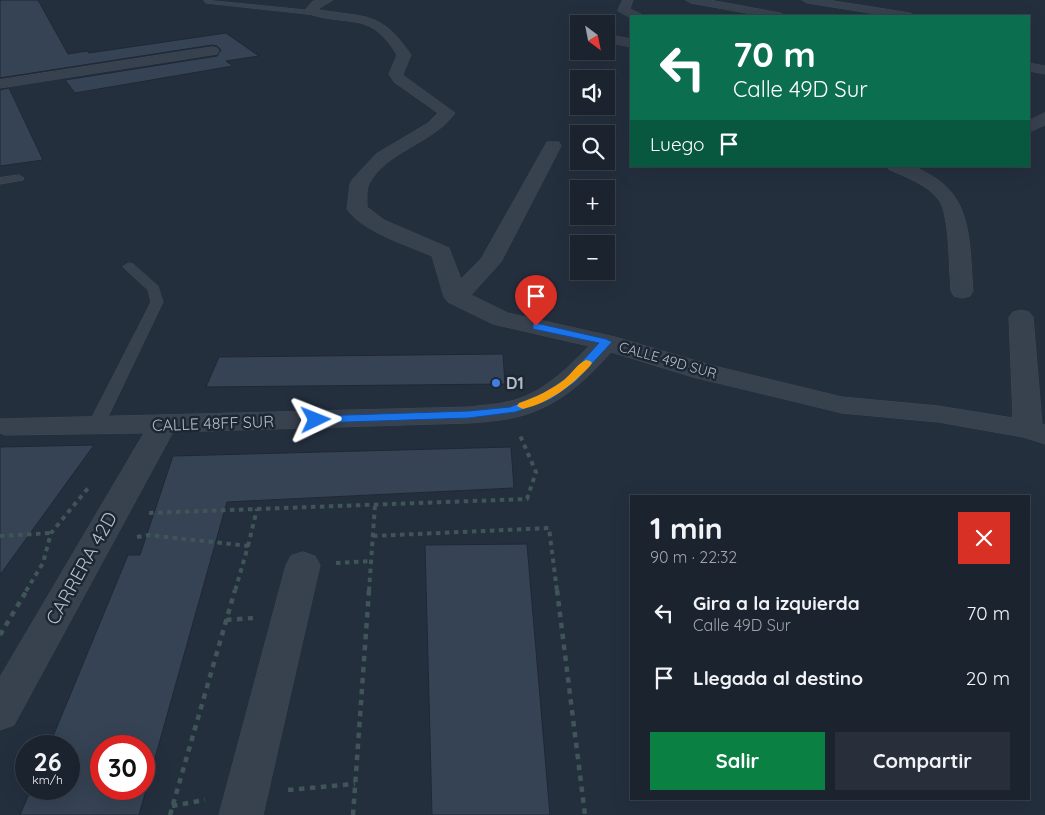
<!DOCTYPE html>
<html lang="es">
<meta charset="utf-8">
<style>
body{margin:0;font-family:Quicksand,sans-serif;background:#282f3a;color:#f1f3f6;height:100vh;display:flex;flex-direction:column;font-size:19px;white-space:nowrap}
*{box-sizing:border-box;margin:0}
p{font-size:16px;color:#a0a4aa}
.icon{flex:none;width:28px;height:28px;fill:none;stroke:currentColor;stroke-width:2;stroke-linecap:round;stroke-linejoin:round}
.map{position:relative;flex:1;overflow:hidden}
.panel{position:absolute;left:630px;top:495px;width:400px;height:305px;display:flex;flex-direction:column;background:#1b232e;border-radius:0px;box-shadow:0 5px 20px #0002,0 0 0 1px #39404a}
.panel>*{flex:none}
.hud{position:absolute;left:630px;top:15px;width:400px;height:152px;border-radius:0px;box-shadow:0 5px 20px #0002,0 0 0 1px #39404a;background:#0b6e4f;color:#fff;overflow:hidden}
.needle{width:32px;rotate:148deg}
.fabs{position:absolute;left:570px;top:15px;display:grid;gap:10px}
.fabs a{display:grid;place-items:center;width:45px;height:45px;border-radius:0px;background:#1b232e;box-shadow:0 5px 20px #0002,0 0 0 1px #39404a;font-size:25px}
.speed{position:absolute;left:15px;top:735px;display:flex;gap:10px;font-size:25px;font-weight:700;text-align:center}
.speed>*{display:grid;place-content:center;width:65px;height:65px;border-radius:50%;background:#1b232e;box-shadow:0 5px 20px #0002,0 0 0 1px #39404a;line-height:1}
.speed small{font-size:12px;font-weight:400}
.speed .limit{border:8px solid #d22;background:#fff;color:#111}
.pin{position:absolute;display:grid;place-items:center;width:42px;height:42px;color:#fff;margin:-51px -21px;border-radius:50% 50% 50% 0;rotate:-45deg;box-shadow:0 0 5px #0007}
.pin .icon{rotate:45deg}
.me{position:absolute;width:55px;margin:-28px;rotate:88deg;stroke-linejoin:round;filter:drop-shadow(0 0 4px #0008)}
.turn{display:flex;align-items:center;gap:18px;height:105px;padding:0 20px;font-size:22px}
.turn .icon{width:65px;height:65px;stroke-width:2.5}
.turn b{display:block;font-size:35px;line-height:42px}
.then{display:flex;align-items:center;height:48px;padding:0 20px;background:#0003;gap:10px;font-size:19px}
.round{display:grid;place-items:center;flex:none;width:52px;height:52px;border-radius:0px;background:#282f3a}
.summary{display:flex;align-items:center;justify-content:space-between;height:85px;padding:0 20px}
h1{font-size:30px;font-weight:800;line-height:38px}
.primary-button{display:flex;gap:10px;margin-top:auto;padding:10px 20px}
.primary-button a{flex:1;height:58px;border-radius:0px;background:#0b8043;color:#fff;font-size:20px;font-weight:800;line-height:58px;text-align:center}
.primary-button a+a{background:#282f3a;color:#f1f3f6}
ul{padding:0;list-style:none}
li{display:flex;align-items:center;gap:15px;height:65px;padding:0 20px}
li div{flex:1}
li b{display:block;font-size:19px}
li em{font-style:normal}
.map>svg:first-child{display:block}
</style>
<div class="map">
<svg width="1045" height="815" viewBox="0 0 1045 815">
<rect width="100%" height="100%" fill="#242f3e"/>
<path fill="#364354" stroke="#1f2835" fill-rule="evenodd" d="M0,0H38L68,54L87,51L89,53L226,33L259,56L226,61L233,66L75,93L65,80L217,56L221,50L217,46L212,45L0,78Z
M9,88L43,160L0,166V90Z
M503,354L505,384L206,387L219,357Z
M94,445L0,575V447Z
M511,447L514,488L227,502L139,815H20L31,789H69V746H49L128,555H140L173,456ZM101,746H144V789H101Z
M527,544L550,815H432L425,545Z"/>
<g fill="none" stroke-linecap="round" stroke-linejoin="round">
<defs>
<path id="service" d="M204,0L316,11L319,13L316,15L206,3Z
M19,175L24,178L23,180L0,184V178Z
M129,263L133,264L158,286L163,302L104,425L101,428H91L88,425L151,302L148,290L123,267Z"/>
<path id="minor" d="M317,0H333L318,9L320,10C367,18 381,11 411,55L403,74L404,76L455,113C434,143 386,151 369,184C366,190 367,201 367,207L384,220L449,248L461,279L481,259L547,142H559L561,146L501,262L471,295L508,313L615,337L710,365L842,397L938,406L1013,418L1009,317L1013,312L1021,310L1029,312L1033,317L1042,424L1045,425V444L1023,437L938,422L842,413L693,377L611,352C582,385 552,411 507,419C495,421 482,422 469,423L173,432L14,725L0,730V677L144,433L5,435L0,433V419L469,407C482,405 495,405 507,402C541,395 567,369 589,346L493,324L448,302L444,297L432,256C407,245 363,232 347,209L350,184L352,180L376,154L428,123L438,113L394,82L389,74L397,55C371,12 353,26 312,15L306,9L312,2Z
M623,0H633L630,9L641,14L643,16H631V18L618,11Z
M686,0H710L780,13L786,16H762L691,3Z
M802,0H828L910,13L916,16H889L807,3Z
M606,34L631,39V47L606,42Z
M212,47L217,48L219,51L217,54L0,88V80Z
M1029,63L1045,66V74L1029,71Z
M1045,113V125L1029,132V121Z
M887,166C895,166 903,165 911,166C918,167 926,173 932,176C974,200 969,249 973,291L970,296L962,298L954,296L951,291C949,270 950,216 939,200C928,185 906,177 890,170Z
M303,552L315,556L320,565L263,815H219L286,565L291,556Z"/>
</defs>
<use href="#service" stroke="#414a57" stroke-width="1"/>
<use href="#minor" stroke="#414a57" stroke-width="1"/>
<path stroke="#3f5557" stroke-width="4" stroke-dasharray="4.5 4.5" stroke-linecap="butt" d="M149,513L527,499L536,472L519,433
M0,536L51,533
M373,536L549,528L557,591
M137,537L149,535L248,546L235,591
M248,546L257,509
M336,563L371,561
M26,591L43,563L51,533L89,487
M369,591L375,505"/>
<path stroke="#3f5557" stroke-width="4.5" stroke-dasharray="5.5 5.5" stroke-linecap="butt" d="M557,590L585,815
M226,620L253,618
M0,635L27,590
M288,790L355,784
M172,806L205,800
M170,815L235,590
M353,815L369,590"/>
<use href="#service" fill="#38414e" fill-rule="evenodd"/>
<use href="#minor" fill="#38414e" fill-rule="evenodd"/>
</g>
<path fill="#1a73e8" stroke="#114b97" d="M536,323L606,339L612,342L575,382L551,399L516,412L469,418L316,423L310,420L316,416L469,411L510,407L543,394L567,378L599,343L533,329V324Z"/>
<path fill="#f59e0b" d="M586,360L590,361L592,363L590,366C571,386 551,402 523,409L517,406L519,403C536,397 551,390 565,379C572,373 578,363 586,360Z"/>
<circle fill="#3f7fe0" stroke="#1d2633" stroke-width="2" cx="496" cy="383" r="5"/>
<g text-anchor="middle" stroke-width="5" stroke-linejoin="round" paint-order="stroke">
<g font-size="14" fill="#b4bcc9" stroke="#1d2633">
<text transform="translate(668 360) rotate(16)" y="5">CALLE 49D SUR</text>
</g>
<g font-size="16" font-weight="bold" fill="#b4bcc9" stroke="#1d2633" text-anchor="start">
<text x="506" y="389">D1</text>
</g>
<g font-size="16" fill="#b4bcc9" stroke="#1d2633">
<text transform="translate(213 423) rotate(-2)" y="6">CALLE 48FF SUR</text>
</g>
<g font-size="19" fill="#b4bcc9" stroke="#1d2633">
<text transform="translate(81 568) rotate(-61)" y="7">CARRERA 42D</text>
</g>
</g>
</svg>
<div class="fabs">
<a><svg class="needle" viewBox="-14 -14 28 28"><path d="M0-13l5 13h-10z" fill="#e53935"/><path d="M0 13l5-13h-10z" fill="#a0a4aa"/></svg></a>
<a><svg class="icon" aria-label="sound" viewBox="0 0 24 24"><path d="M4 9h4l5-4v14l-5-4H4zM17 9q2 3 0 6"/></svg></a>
<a><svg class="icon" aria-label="search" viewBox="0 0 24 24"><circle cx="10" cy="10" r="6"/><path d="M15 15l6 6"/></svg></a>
<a>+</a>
<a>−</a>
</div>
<div class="speed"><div>26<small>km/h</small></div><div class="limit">30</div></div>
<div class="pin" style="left:536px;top:326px;background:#d93025"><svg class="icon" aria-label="arrive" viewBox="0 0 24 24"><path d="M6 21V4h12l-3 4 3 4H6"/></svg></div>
<svg class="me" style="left:316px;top:420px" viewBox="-20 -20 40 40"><path d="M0-17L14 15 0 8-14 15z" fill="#1a73e8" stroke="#fff" stroke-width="4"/></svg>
<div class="hud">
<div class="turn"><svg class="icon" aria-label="left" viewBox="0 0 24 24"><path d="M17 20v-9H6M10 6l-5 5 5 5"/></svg><div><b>70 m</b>Calle 49D Sur</div></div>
<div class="then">Luego<svg class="icon" aria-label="arrive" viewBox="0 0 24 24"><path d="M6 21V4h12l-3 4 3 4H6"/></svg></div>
</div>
<section class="panel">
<div class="summary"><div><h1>1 min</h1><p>90 m · 22:32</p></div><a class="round" style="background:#d93025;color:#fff"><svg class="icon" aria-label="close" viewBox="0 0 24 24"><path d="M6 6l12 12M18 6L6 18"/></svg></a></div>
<ul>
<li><svg class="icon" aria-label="left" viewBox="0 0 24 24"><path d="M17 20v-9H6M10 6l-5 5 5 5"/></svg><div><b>Gira a la izquierda</b><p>Calle 49D Sur</p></div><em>70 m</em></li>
<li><svg class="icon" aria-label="arrive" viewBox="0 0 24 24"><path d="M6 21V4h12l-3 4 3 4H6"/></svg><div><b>Llegada al destino</b></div><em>20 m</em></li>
</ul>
<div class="primary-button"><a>Salir</a><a>Compartir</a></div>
</section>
</div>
